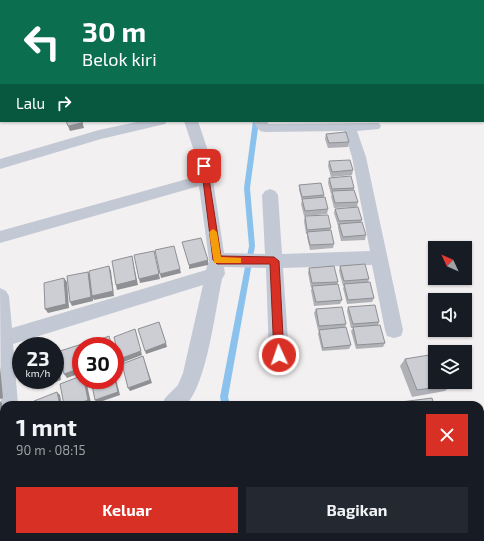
<!DOCTYPE html>
<html lang="id">
<meta charset="utf-8">
<style>
body{margin:0;font-family:"Exo 2",sans-serif;background:#242831;color:#f1f3f6;height:100vh;display:flex;flex-direction:column;font-size:15px;white-space:nowrap}
*{box-sizing:border-box;margin:0}
p{font-size:13px;color:#9ea1a6}
.icon{flex:none;width:22px;height:22px;fill:none;stroke:currentColor;stroke-width:2;stroke-linecap:round;stroke-linejoin:round}
.map{position:relative;flex:1;overflow:hidden}
.drawer{position:absolute;left:0px;top:401px;width:484px;height:140px;display:flex;flex-direction:column;background:#171b24;border-radius:12px 12px 0 0;box-shadow:0 1px 3px #0004}
.drawer>*{flex:none}
.hud{position:absolute;left:0px;top:0px;width:484px;height:122px;box-shadow:0 1px 3px #0004;background:#0b6e4f;color:#fff;overflow:hidden}
.needle{width:26px;rotate:314deg}
.controls{position:absolute;left:428px;top:241px;display:grid;gap:8px}
.controls a{display:grid;place-items:center;width:44px;height:44px;border-radius:0px;background:#171b24;box-shadow:0 1px 3px #0004;font-size:20px}
.speed{position:absolute;left:12px;top:337px;display:flex;gap:8px;font-size:20px;font-weight:700;text-align:center}
.speed>*{display:grid;place-content:center;width:52px;height:52px;border-radius:50%;background:#171b24;box-shadow:0 1px 3px #0004;line-height:1}
.speed small{font-size:10px;font-weight:400}
.speed .limit{border:6px solid #d22;background:#fff;color:#111}
.pin{position:absolute;display:grid;place-items:center;width:34px;height:34px;color:#fff;margin:-17px;border-radius:8px;box-shadow:0 2px 6px #0006}
.me{position:absolute;width:44px;margin:-22px;rotate:357deg;stroke-linejoin:round;filter:drop-shadow(0 0 3px #0008)}
.turn{display:flex;align-items:center;gap:14px;height:84px;padding:0 16px;font-size:18px}
.turn .icon{width:52px;height:52px;stroke-width:2.5}
.turn b{display:block;font-size:28px;line-height:34px}
.then{display:flex;align-items:center;height:38px;padding:0 16px;background:#0003;gap:8px;font-size:15px}
.round{display:grid;place-items:center;flex:none;width:42px;height:42px;border-radius:0px;background:#242831}
.headline{display:flex;align-items:center;justify-content:space-between;height:68px;padding:0 16px}
h1{font-size:24px;font-weight:700;line-height:30px}
.cta{display:flex;gap:8px;margin-top:auto;padding:8px 16px}
.cta a{flex:1;height:46px;border-radius:0px;background:#d93025;color:#fff;font-size:16px;font-weight:700;line-height:46px;text-align:center}
.cta a+a{background:#242831;color:#f1f3f6}
.map>svg:first-child{display:block}
</style>
<div class="map">
<svg width="484" height="541" viewBox="0 0 484 541">
<rect width="100%" height="100%" fill="#f2f0f0"/>
<g fill="none" stroke-linecap="round" stroke-linejoin="round">
<path fill="#8bc2ed" fill-rule="evenodd" d="M161,0H165L166,1H162Z
M253,121H259L250,188L255,246L228,397L230,405H222L220,397L249,246L244,188Z
M249,537H259L260,541H250Z"/>
<path fill="#c3c8d5" fill-rule="evenodd" d="M220,0H230V1H220Z
M323,0H333V1H323Z
M141,121H167L165,124L101,139L0,169V159L99,130Z
M184,121H198L209,154L224,253L265,254L262,195L265,191L270,189L275,191L278,195L282,254L370,251L352,157L344,131L265,132L260,131L252,121H266L269,124L379,123L381,126L379,129L357,131L366,157L403,330L401,336L394,338L387,336L385,330L372,265L283,268L289,355L286,361L279,364L272,361L269,355L266,268L224,267L225,274L222,279C215,311 207,383 186,405H162L165,398L178,385L183,373L203,285L13,344L18,405H4V413L1,412L0,288L6,291L9,296L12,328L206,270L209,260L199,186L0,243V231L198,176L195,154Z
M4,454V476L0,477V455Z"/>
</g>
<path fill="#afb1b6" d="M330,0H371V1H331Z
M326,134L349,142L348,147L328,148L325,139Z
M329,161L353,170L352,175L331,177L328,166Z
M329,178L354,188V190L358,202L357,207L334,208L331,196L332,194H331L328,183Z
M299,185L324,195V197L328,209L327,214L304,216L301,204L302,201L299,190Z
M335,209L362,220L361,222L366,235L365,240L341,241L338,228V226L334,213Z
M305,216L331,228L330,230L334,244L333,248L310,250L307,237V234H306L304,221Z
M340,266L369,279L368,283L374,298L372,302L347,304L343,288L344,286H343L339,271Z
M309,268L338,282L337,284L342,300L340,304L314,306L311,290L312,287L311,288L308,273Z
M348,307L379,322L378,325L385,343L383,347L356,349L351,331L353,328H351L347,311Z
M316,309L346,324L345,328L351,345L349,349L322,351L318,334L319,330H318L314,313Z
M405,359L452,385L445,391L412,397L400,366Z"/>
<path fill="#8f9094" d="M0,86H1V97H0Z
M82,121L84,128L70,131L68,126Z
M154,251L160,279L140,283L139,279Z
M132,256L133,261L138,285L117,290L116,285Z
M208,260V265L189,269V265Z
M109,266L111,271L114,296L94,300L93,298V301L72,306L70,302L88,272L90,276Z
M180,269L181,273L161,278L160,274Z
M64,278L67,282L69,308L48,313L45,309Z
M135,329L142,355L121,363L119,359Z
M166,343L167,347L146,354L145,351Z
M55,354L57,357L61,380L39,388L35,384L48,380H55Z
M115,354L117,362L115,363Z
M143,356L152,383L130,391L128,388Z
M0,366L3,398L0,399Z
M81,368V373L67,378L64,374Z
M115,375L120,395L97,403L95,400L115,380Z
M84,380H86L91,403L85,405H75Z
M57,392L60,395L62,405H60Z
M0,401L2,403L4,429V462L0,463Z"/>
<path fill="#ccced4" stroke="#8f9094" d="M292,0H307V1H292Z
M338,0H371V1H338Z
M1,74V86H0V75Z
M66,121H82V123L68,126Z
M346,132L349,142L329,143L326,134Z
M350,160L353,170L332,172L329,161Z
M351,176L354,188L332,189L329,178Z
M321,183L324,195L302,197L299,185Z
M354,190L358,202L335,203L332,191Z
M325,197L328,209L305,211L302,199Z
M358,207L362,220L339,221L335,209Z
M328,215L331,228L307,230L305,216Z
M362,222L366,235L343,237L339,224Z
M331,230L334,244L310,245L307,232Z
M201,238L208,260L189,265L182,242Z
M174,246L180,269L160,274L155,250Z
M154,251L159,274L139,279L134,255Z
M132,256L136,280L116,285L112,261Z
M365,264L369,279L344,281L340,266Z
M109,266L113,291L92,296L89,271Z
M334,266L338,282L312,283L309,268Z
M88,272L91,297L70,302L67,276Z
M64,278L66,304L45,309L44,283Z
M370,282L374,298L348,300L344,284Z
M338,284L342,300L316,302L312,286Z
M375,305L379,322L353,324L348,307Z
M342,307L346,324L319,326L316,309Z
M159,322L166,343L145,351L138,329Z
M380,325L385,343L357,345L353,327Z
M346,327L351,345L323,348L319,330Z
M135,329L141,351L119,359L114,337Z
M109,336L112,346H89L88,344Z
M82,344V346H81V368L64,374L60,351Z
M458,351L459,352H451Z
M435,354V382H451L452,385L417,390L405,359Z
M143,356L150,380L128,388L122,364Z
M55,359L58,376L55,377Z
M81,376V380H84L88,400L75,405H64L60,384Z
M35,380H48L35,384Z
M91,380H115L118,392L95,400Z
M57,392L60,405H34V401Z
M432,398L434,405H402L401,402Z"/>
<path fill="#d93025" stroke="#8d1f18" d="M201,164H204L207,166L221,256L274,257L279,261L284,355L283,358H276L274,355L270,264H217L213,260Z"/>
<path fill="#f59e0b" d="M213,229L217,232L221,257L241,258V263H214L209,232Z"/>
</svg>
<div class="controls">
<a><svg class="needle" viewBox="-14 -14 28 28"><path d="M0-13l5 13h-10z" fill="#e53935"/><path d="M0 13l5-13h-10z" fill="#9ea1a6"/></svg></a>
<a><svg class="icon" aria-label="sound" viewBox="0 0 24 24"><path d="M4 9h4l5-4v14l-5-4H4zM17 9q2 3 0 6"/></svg></a>
<a><svg class="icon" aria-label="layers" viewBox="0 0 24 24"><path d="M12 4l9 5-9 5-9-5zM3 14l9 5 9-5"/></svg></a>
</div>
<div class="speed"><div>23<small>km/h</small></div><div class="limit">30</div></div>
<div class="pin" style="left:204px;top:166px;background:#d93025"><svg class="icon" aria-label="arrive" viewBox="0 0 24 24"><path d="M6 21V4h12l-3 4 3 4H6"/></svg></div>
<svg class="me" style="left:279px;top:355px" viewBox="-20 -20 40 40"><circle r="17" fill="#d93025" stroke="#fff" stroke-width="3"/><path d="M0-11L8 9 0 5-8 9z" fill="#fff"/></svg>
<div class="hud">
<div class="turn"><svg class="icon" aria-label="left" viewBox="0 0 24 24"><path d="M17 20v-9H6M10 6l-5 5 5 5"/></svg><div><b>30 m</b>Belok kiri</div></div>
<div class="then">Lalu<svg class="icon" aria-label="right" viewBox="0 0 24 24"><path d="M7 20v-9h11M14 6l5 5-5 5"/></svg></div>
</div>
<section class="drawer">
<div class="headline"><div><h1>1 mnt</h1><p>90 m · 08:15</p></div><a class="round" style="background:#d93025;color:#fff"><svg class="icon" aria-label="close" viewBox="0 0 24 24"><path d="M6 6l12 12M18 6L6 18"/></svg></a></div>
<div class="cta"><a>Keluar</a><a>Bagikan</a></div>
</section>
</div>
